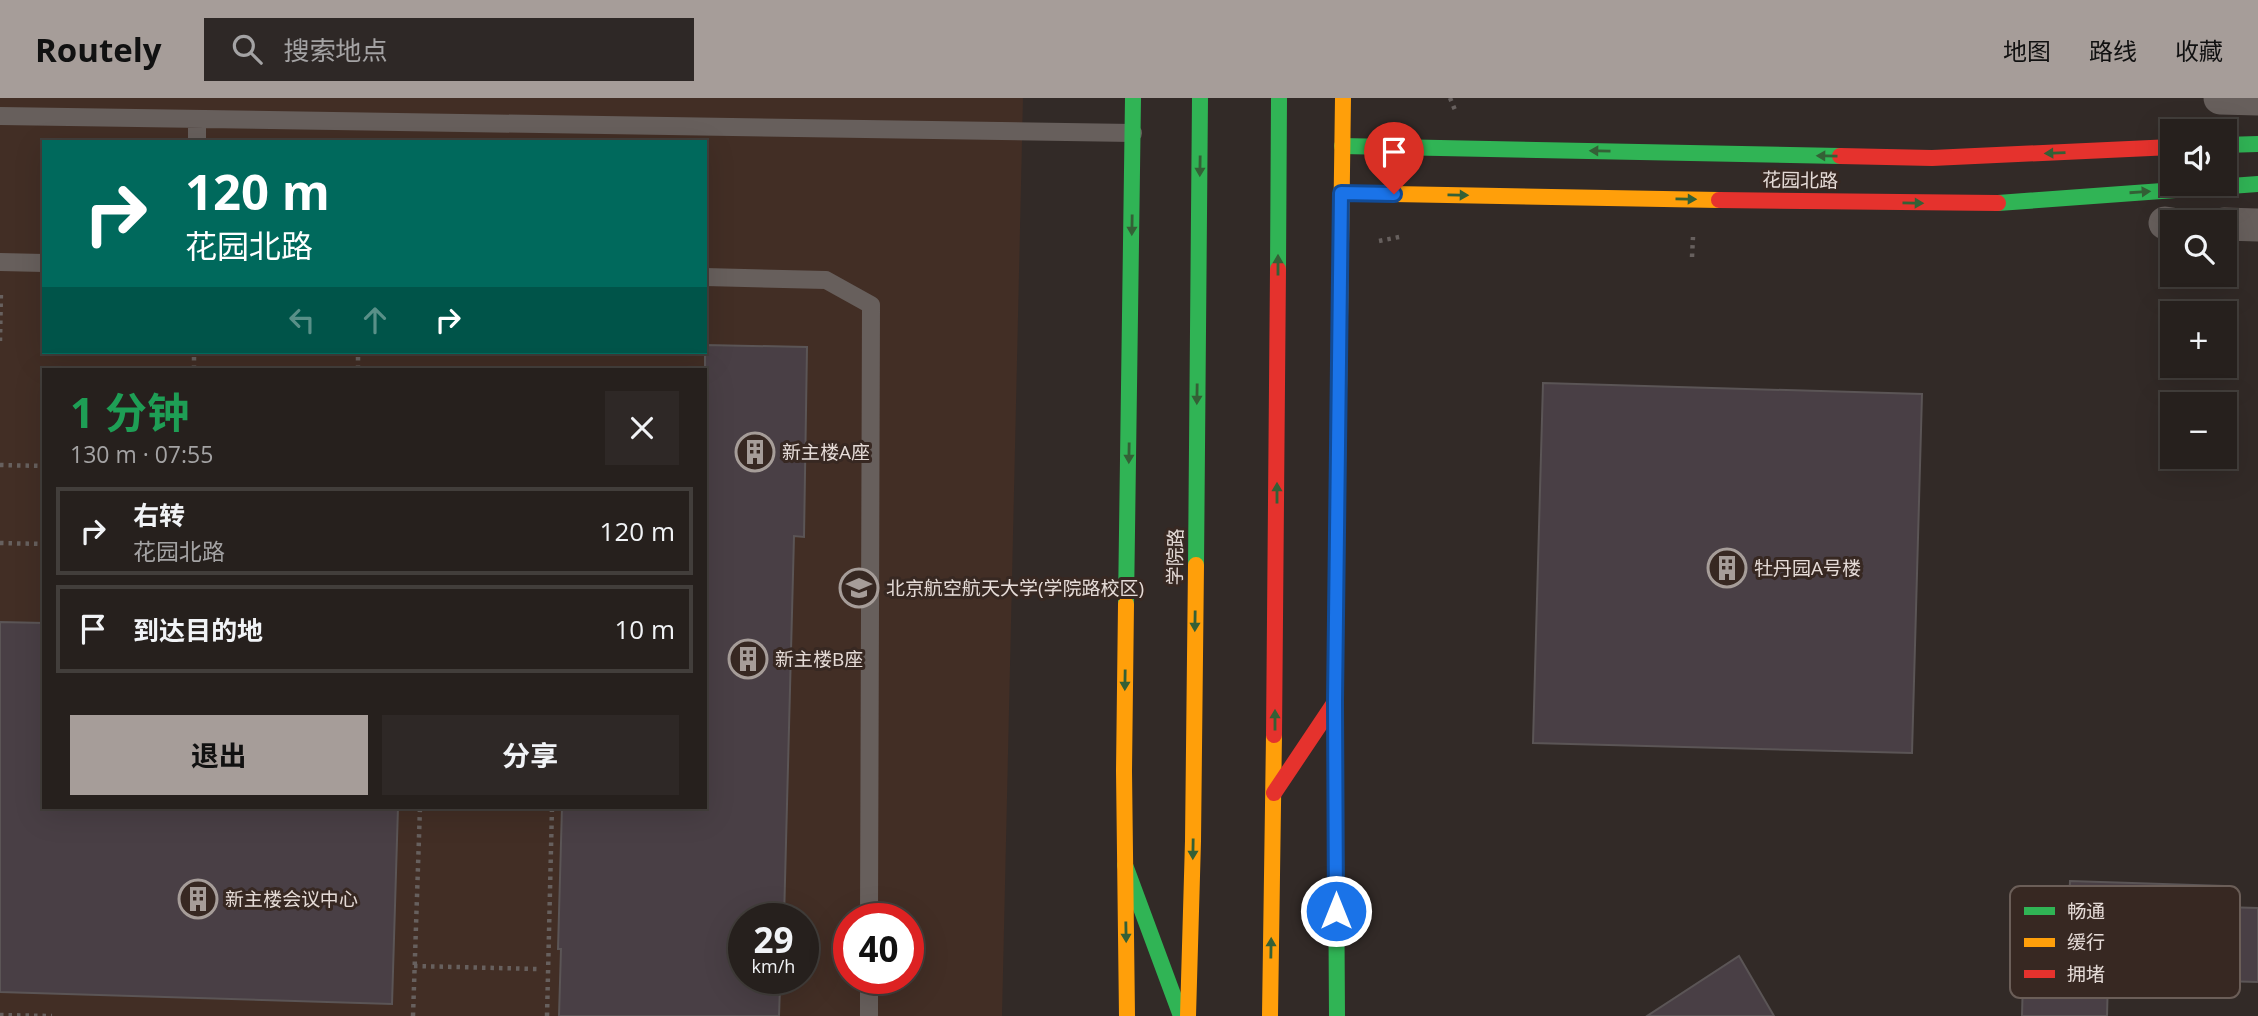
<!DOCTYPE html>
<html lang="zh">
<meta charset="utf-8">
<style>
body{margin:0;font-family:"Open Sans","Noto Sans SC",sans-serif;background:#2e2826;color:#f1f3f6;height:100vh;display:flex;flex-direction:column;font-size:26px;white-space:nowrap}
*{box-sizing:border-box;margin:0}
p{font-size:23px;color:#a4a3a4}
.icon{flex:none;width:38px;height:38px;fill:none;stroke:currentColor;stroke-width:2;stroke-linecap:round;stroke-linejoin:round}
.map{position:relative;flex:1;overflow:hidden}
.side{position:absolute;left:42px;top:270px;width:665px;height:441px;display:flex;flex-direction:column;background:#26201d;border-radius:0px;box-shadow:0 7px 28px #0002,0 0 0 2px #423e3b}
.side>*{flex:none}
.guide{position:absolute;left:42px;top:42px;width:665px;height:214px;border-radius:0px;box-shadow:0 7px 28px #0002,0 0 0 2px #423e3b;background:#00695c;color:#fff;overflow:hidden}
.controls{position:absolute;left:2160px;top:21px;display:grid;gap:14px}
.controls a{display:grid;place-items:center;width:77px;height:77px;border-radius:0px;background:#26201d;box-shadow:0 7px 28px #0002,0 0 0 2px #423e3b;font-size:35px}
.speed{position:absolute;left:728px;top:805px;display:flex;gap:14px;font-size:35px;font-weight:700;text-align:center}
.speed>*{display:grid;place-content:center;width:91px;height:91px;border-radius:50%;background:#26201d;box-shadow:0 7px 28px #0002,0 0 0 2px #423e3b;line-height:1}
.speed small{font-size:18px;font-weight:400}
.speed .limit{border:10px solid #d22;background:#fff;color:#111}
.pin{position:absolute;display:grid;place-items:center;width:60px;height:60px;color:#fff;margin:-72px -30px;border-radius:50% 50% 50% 0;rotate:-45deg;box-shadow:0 0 7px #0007}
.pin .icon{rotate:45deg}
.me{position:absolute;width:77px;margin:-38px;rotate:0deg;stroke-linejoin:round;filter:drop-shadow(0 0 5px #0008)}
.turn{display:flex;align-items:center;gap:24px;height:147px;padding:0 28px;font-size:32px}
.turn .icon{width:91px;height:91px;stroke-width:2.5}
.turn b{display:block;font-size:49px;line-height:60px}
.lanes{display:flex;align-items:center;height:66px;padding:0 28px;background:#0003;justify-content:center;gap:35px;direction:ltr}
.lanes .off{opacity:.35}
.round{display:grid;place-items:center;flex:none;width:74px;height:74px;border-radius:0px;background:#2e2826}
.headline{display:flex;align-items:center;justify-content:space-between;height:119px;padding:0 28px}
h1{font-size:42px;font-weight:700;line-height:52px;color:#1e9e55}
.primary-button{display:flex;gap:14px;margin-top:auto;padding:14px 28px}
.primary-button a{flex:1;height:80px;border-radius:0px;background:#a69d99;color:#111;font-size:28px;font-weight:700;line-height:80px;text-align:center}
.primary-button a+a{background:#2e2826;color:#f1f3f6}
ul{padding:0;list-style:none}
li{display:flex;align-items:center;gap:21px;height:88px;margin:0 14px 10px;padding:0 14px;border:4px solid #423e3b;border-radius:0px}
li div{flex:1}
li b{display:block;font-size:26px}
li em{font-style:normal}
header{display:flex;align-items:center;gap:42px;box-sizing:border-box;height:98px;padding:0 35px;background:#a69d99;color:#111}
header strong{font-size:33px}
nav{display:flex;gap:38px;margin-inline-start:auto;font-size:24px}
.search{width:490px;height:63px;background:#2e2826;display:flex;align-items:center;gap:18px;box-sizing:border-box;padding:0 24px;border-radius:0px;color:#a4a3a4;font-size:26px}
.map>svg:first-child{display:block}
</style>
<header>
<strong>Routely</strong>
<div class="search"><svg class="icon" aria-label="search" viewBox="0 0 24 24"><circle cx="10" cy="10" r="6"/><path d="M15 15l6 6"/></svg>搜索地点</div>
<nav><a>地图</a><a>路线</a><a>收藏</a></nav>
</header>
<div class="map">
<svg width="2258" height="918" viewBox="0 0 2258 918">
<rect width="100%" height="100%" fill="#322a27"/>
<path fill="#422e25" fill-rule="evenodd" d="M0,0H1023L1002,918H0ZM44,44H705V254H44ZM44,271H705V709H44ZM744,821H803V880H744ZM849,821H908V880H849Z"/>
<path fill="#493f45" stroke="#5b5556" stroke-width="2" d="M705,247L807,249L804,439L794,438L784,821H744V886L780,888L779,918H559L561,851H558L562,709H705Z
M1543,285L1922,296L1912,655L1533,645Z
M0,524L44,525V709H398L392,906L0,894Z
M2070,783L2224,788L2223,809L2258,810V884L2108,880L2107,918H2022L2025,802L2069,804Z
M1739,858L1774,918H1647Z"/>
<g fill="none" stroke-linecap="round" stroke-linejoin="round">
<path stroke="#67605e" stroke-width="4.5" stroke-dasharray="3.5 5" stroke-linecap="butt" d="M1450,0L1455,12
M1379,143L1404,138
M1692,159L1693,139
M0,243L1,193
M194,271V254
M358,271V254
M0,367L44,368
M0,445L44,446
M414,868L537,871
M0,917L52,918
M413,918L420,709
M547,918L552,709"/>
<path stroke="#675f5c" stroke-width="18" d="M0,18L1133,35
M197,44V21
M0,164L44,165
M705,179L826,182L871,207L869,821
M869,918V880"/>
<path stroke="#675f5c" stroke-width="33" d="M2220,0L2258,1
M2165,125L2172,126
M2224,126L2258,127"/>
<path stroke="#30b455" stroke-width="16" d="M2224,47L2258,46
M1342,48L1840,58
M1998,105L2258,86
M1278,171L1279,0
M1196,467L1200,0
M1126,506L1133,0
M1335,585L1337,918
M1125,767L1181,918"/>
<path stroke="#ff9f0a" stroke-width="16" d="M1341,95L1719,102
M1126,506L1124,673L1127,918
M1335,585L1343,0
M1188,918L1193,743L1196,467
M1270,918L1274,637"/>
<path stroke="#e5322d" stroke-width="16" d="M1840,58L1932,60L2172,49
M1719,102L1998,105
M1274,637L1278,171
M1274,695L1335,604"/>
</g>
<defs><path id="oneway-solid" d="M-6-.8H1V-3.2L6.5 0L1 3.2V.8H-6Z" transform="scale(1.75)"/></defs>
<g fill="#346036">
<use href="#oneway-solid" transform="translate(1600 53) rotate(-179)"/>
<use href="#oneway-solid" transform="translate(2055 55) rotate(178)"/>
<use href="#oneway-solid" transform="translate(1827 58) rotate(-179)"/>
<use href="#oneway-solid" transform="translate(1200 68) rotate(91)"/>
<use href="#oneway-solid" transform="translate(2140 94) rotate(-4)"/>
<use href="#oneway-solid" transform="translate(1458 97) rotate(1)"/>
<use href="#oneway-solid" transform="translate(1686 101) rotate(1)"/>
<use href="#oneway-solid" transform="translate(1913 105) rotate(1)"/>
<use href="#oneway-solid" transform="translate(1132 127) rotate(91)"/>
<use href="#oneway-solid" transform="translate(1278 167) rotate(-90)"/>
<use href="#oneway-solid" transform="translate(1197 296) rotate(91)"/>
<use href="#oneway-solid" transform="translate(1129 355) rotate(91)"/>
<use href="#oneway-solid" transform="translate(1277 395) rotate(-90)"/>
<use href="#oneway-solid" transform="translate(1195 523) rotate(91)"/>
<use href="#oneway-solid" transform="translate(1125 582) rotate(91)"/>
<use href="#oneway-solid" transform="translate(1275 622) rotate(-90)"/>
<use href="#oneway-solid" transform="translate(1193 751) rotate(91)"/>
<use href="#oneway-solid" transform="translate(1126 834) rotate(89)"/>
<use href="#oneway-solid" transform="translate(1271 850) rotate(-89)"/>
</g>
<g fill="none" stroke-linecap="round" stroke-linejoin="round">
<defs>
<path id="route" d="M1336,813L1335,604L1341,95L1394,96"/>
</defs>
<use href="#route" stroke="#114b97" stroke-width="18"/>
<use href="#route" stroke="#1a73e8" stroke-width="12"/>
</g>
<defs>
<symbol id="building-ring" viewBox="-11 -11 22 22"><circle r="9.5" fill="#372822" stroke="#a69d99" stroke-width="1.5"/><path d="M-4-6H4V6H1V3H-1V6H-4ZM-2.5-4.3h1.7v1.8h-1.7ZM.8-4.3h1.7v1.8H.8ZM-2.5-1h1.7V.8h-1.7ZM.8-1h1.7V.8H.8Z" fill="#a69d99"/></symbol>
<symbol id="university-ring" viewBox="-11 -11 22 22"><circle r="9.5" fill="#372822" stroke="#a69d99" stroke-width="1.5"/><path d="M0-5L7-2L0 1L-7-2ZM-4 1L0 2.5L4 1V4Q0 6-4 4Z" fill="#a69d99"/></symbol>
</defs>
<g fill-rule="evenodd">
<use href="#building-ring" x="733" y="332" width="44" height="44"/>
<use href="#building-ring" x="1705" y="448" width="44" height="44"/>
<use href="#university-ring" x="837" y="468" width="44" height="44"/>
<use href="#building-ring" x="726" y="539" width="44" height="44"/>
<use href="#building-ring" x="176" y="779" width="44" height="44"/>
</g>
<g text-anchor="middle" stroke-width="6" stroke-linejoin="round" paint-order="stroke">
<g font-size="19" fill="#e5dbd7" stroke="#372822">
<text transform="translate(1800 82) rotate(1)" y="7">花园北路</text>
<text transform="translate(1175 459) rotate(-89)" y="7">学院路</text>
</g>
<g font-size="19" fill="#e5dbd7" stroke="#372822" text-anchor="start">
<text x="782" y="361">新主楼A座</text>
<text x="1754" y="477">牡丹园A号楼</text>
<text x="886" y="497">北京航空航天大学(学院路校区)</text>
<text x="775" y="568">新主楼B座</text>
<text x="225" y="808">新主楼会议中心</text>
</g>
</g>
<rect x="2010" y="788" width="230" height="112" rx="10" fill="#372822" stroke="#6b5e58" stroke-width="2"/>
<rect x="2024" y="809" width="31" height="8" fill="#30b455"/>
<rect x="2024" y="840" width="31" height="9" fill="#ff9f0a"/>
<rect x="2024" y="872" width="31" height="8" fill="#e5322d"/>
<g font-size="19" fill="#e5dbd7">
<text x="2067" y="820">畅通</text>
<text x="2067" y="851">缓行</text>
<text x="2067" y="883">拥堵</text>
</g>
</svg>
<div class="controls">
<a><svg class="icon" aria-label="sound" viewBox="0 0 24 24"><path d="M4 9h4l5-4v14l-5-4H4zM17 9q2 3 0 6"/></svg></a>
<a><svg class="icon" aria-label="search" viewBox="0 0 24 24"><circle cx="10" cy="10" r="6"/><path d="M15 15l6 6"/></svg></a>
<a>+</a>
<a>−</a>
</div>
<div class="speed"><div>29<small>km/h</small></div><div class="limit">40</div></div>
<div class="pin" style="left:1394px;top:96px;background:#d93025"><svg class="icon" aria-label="arrive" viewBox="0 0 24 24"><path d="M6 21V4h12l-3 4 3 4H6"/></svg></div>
<svg class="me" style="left:1336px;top:813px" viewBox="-20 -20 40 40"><circle r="17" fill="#1a73e8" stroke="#fff" stroke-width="3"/><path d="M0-11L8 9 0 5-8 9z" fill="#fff"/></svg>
<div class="guide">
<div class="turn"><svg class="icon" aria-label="right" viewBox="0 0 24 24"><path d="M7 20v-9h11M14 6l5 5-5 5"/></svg><div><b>120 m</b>花园北路</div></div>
<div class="lanes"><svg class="icon off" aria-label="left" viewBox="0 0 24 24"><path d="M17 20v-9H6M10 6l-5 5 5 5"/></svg><svg class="icon off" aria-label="ahead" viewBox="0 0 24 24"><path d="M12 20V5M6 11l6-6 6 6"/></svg><svg class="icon" aria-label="right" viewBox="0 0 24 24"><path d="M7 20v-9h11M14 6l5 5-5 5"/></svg></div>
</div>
<section class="side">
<div class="headline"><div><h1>1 分钟</h1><p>130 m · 07:55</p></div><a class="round"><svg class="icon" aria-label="close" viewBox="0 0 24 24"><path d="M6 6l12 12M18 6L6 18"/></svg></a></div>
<ul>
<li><svg class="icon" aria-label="right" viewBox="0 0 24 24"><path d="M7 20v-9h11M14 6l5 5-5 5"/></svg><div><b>右转</b><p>花园北路</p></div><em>120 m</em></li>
<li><svg class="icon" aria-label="arrive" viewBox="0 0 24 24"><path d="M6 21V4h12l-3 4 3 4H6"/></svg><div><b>到达目的地</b></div><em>10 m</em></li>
</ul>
<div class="primary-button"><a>退出</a><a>分享</a></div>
</section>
</div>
